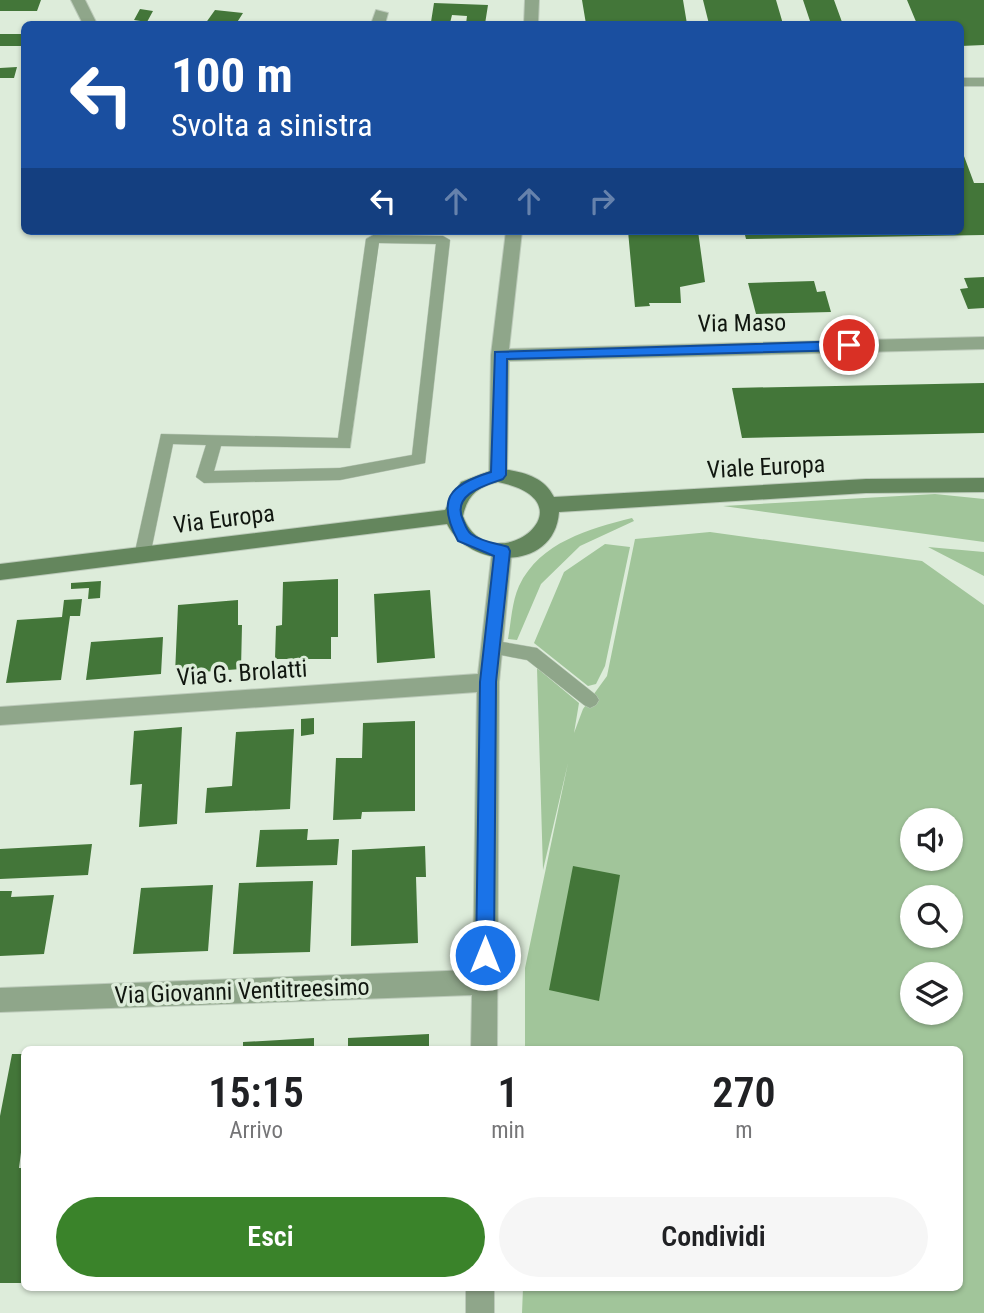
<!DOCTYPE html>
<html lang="it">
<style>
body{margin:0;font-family:"Roboto Condensed",sans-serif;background:#f6f6f6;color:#202124;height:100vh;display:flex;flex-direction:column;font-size:26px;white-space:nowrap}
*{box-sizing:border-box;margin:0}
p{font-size:23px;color:#757577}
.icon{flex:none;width:38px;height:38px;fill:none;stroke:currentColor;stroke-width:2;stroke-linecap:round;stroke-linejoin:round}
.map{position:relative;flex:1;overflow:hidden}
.details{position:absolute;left:21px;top:1046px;width:942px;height:245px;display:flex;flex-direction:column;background:#fff;border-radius:10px;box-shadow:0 2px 5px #0004}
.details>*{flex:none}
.banner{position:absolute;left:21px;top:21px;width:943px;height:214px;border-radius:10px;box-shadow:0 2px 5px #0004;background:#1a4fa0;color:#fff;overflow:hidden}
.tools{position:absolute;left:900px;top:808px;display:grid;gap:14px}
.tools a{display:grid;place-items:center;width:63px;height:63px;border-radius:50%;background:#fff;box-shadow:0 2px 5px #0004;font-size:35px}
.pin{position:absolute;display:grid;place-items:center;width:60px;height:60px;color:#fff;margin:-30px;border:4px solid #fff;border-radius:50%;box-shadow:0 2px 7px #0007}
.me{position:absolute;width:77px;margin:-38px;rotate:0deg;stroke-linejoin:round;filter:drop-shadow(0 0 5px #0008)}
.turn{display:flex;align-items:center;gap:24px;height:147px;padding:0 35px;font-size:32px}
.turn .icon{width:91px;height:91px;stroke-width:2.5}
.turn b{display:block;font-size:49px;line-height:60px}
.lanes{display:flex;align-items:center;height:66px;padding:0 35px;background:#0003;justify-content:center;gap:35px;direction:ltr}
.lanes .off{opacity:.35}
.eta{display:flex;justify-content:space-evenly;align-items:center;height:119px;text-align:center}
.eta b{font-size:42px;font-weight:600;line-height:49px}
.cta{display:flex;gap:14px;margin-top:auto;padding:14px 35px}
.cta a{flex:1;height:80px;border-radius:42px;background:#3a832a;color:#fff;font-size:28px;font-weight:600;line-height:80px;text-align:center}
.cta a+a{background:#f6f6f6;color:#202124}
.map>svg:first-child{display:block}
</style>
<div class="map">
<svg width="984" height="1313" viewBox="0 0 984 1313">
<rect width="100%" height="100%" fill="#ddecda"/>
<path fill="#a1c59a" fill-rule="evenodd" d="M935,494L984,499V542L723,506Z
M632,518L634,521L580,546L541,584L517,640L508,639C511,622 512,601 519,586C540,542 589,529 632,518Z
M710,532L922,561L984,605V1313H522L523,1288H959V1050H525V968L568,763L543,870L537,668L579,703L574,733L583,709L607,676L635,539ZM912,821H950V859H912ZM912,898H950V936H912ZM912,975H950V1013H912Z
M605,544L630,547L605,666L596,684L588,686L534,643L564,572Z
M928,547L984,552V576Z"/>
<path fill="#437639" d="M0,0H41L37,11H0Z
M582,0H683L687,24H586Z
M703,0H776L783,24H709Z
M803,0H834L842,22L888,21L890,24H811Z
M907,0H984V45L961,46V24H917Z
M434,3L488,5L485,24H466L467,16L452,15L450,23L431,22Z
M140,9L153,11L147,22L134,20Z
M215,10L243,13L236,24H205Z
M0,34H24V46H0Z
M17,67L14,78H0V68Z
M961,148L974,183H984V235L746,239L744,231H961Z
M628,231H698L705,282L680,287L681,303H649L650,306L635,307Z
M984,277V308L968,309L960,289L968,288L964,278Z
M814,281L817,292L825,291L831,312L756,314L748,283Z
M984,383V433L742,438L732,388Z
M338,579V637H331V659H275L276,626L282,625L283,582Z
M101,581L100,598L88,599L89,588L71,589V583Z
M430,590L435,658L377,663L374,594Z
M82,599L80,616H70L61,680L6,683L17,620L62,617L64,600Z
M238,600V625H242L241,669L175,674L178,605Z
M163,637L161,674L86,680L91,642Z
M314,718V734L301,736V719Z
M415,721V811L362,812L361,819L333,820L336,758H362L363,723Z
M182,727L177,824L139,827L142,784L130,785L134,731Z
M294,729L290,809L205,813L207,788L232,786L236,732Z
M308,829L307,840L339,839L337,865L256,867L260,830Z
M92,844L88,875L0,879V849Z
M425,846L426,877H416L418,943L351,946L352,850Z
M573,866L620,875L599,1001L549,990Z
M313,881L310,952L233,954L239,883Z
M213,885L208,951L133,954L141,888Z
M0,891H12L11,897L54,895L44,954L0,956Z
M429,1034V1050H348V1038Z
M314,1038V1050H243V1042Z
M12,1054H24V1129L19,1168H24V1264L21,1283H0V1116Z"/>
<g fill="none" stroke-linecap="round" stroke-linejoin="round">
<defs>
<path id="lane" d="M373,235L443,236L450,240L425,463L340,480L204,483L196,477L206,445L173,444L150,556L148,561H136L134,556L161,434L338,438L366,239ZM379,243L436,244L412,455L340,468L214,471L221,446L350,448Z
M491,640L537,648L596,695L599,700L596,705L590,708L584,705L527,660L485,652L482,647L485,642Z"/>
<path id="street" d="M71,0H85L97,24H83Z
M525,0H539L538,24H524Z
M376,10L388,13L385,24H371Z
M961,78H984V86H961Z
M506,231H522L509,349L984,337V349L509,361L507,475L498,482L489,475L491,355Z
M502,543L509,545L512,551L499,682L497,1050H471L472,995L0,1012V988L473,970L477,692L0,725V707L478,674L492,551L495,545Z
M466,1288H494V1313H466Z"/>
<path id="secondary" d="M498,468C521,472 543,475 554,497L866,479L984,478V492L866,493L559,512C555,572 470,570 447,524L0,580V564L445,510L461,482ZM498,482C599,503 489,586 463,516C467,496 478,486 498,482Z"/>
</defs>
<use href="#lane" stroke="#bccaba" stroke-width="1"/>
<use href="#street" stroke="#bccaba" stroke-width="2"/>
<use href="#secondary" stroke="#bccaba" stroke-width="2"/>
<use href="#lane" fill="#8fa68a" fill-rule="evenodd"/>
<use href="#street" fill="#8fa68a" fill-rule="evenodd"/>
<use href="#secondary" fill="#64865d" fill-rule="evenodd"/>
</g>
<path fill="#1a73e8" stroke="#114b97" stroke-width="2" d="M849,341L856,345L849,350L507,359L506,475L503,479C486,485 451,494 463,520C465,525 467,531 471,534C482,542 495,543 508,547L510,551L496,682L494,955L492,961L485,964L479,961L476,955L480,682L494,556L458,541C436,499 449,485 491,472L495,352Z"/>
<g text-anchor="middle" stroke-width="7" stroke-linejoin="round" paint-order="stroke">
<g font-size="24" fill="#111710" stroke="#ddecda">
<text transform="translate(742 323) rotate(-1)" y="8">Via Maso</text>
<text transform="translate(766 467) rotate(-3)" y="8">Viale Europa</text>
<text transform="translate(224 519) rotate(-7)" y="8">Via Europa</text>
<text transform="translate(242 673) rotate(-4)" y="8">Via G. Brolatti</text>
<text transform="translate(242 991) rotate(-2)" y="8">Via Giovanni Ventitreesimo</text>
</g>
</g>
</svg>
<div class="tools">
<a><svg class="icon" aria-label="sound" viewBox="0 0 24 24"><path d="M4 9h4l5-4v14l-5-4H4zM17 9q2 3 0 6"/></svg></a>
<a><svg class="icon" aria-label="search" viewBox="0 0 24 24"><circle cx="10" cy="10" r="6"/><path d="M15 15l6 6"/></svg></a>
<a><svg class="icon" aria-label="layers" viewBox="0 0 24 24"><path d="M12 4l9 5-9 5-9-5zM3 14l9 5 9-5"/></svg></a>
</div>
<div class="pin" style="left:849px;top:345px;background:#d93025"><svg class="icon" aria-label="arrive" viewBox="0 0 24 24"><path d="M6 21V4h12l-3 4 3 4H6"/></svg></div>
<svg class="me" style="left:485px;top:955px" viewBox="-20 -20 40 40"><circle r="17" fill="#1a73e8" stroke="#fff" stroke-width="3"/><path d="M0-11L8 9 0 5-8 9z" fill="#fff"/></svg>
<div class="banner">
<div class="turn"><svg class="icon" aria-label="left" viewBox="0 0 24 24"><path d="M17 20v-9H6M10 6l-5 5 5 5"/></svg><div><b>100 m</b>Svolta a sinistra</div></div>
<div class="lanes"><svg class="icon" aria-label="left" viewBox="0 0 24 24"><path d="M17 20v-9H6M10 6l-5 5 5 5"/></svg><svg class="icon off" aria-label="ahead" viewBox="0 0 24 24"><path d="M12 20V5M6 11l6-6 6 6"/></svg><svg class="icon off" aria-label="ahead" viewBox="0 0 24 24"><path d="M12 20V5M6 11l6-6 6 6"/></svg><svg class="icon off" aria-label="right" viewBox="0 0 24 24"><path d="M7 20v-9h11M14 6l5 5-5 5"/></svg></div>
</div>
<section class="details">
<div class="eta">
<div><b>15:15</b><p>Arrivo</p></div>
<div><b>1</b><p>min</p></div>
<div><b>270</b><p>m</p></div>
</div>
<div class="cta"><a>Esci</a><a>Condividi</a></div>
</section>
</div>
